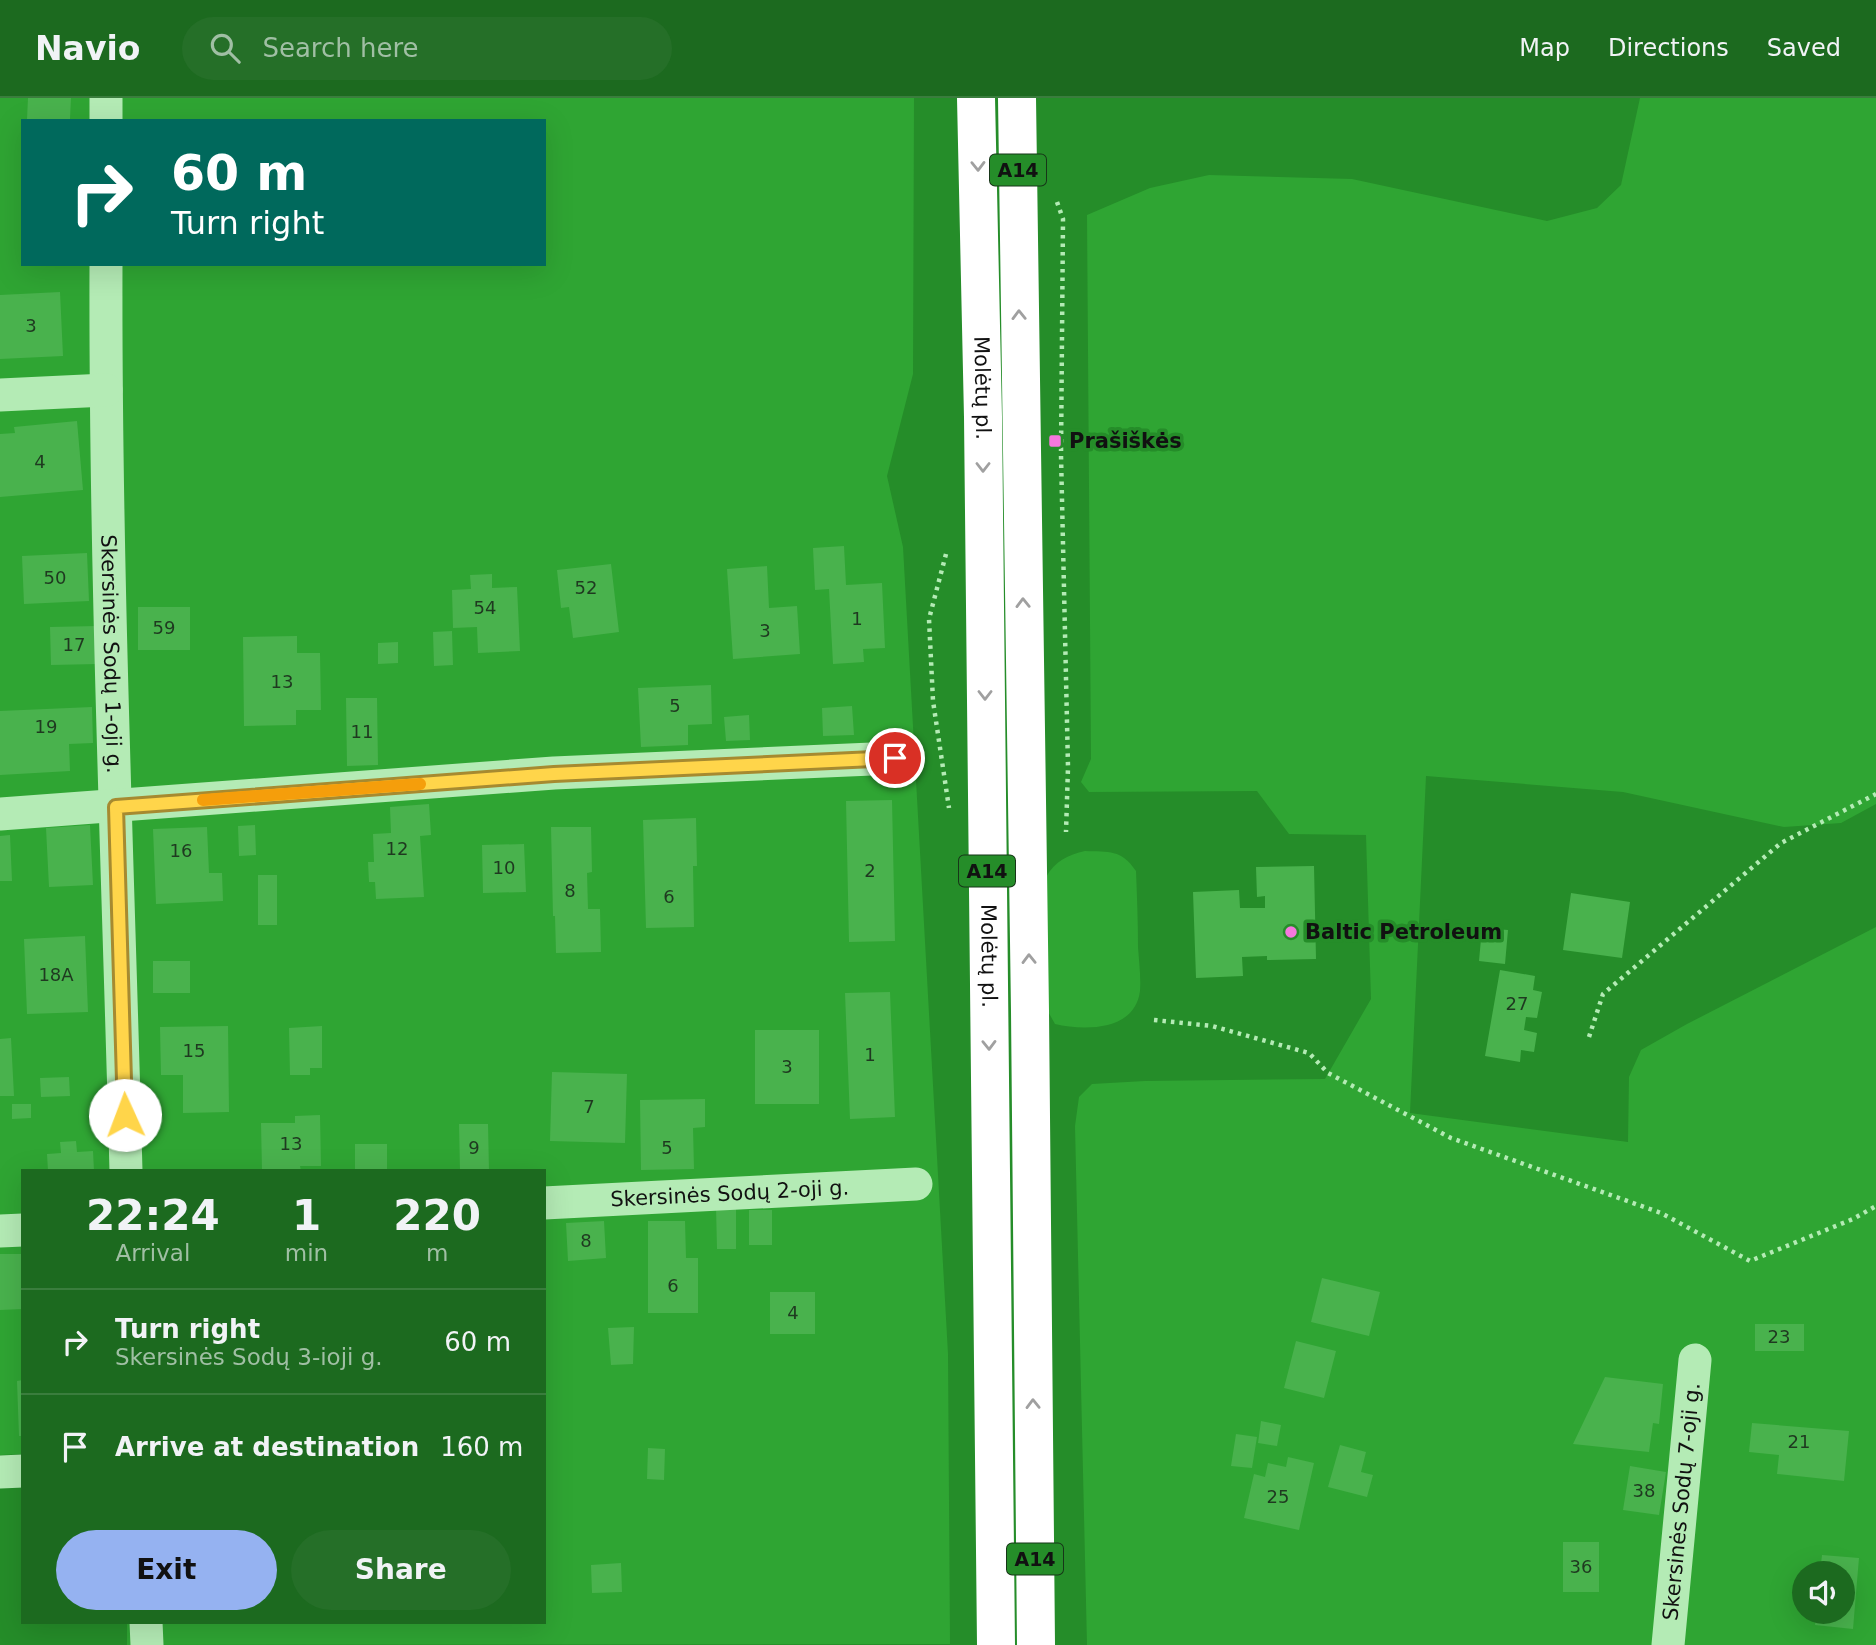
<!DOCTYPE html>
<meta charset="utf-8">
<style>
body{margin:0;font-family:"DejaVu Sans",sans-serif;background:#256f28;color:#f1f3f6;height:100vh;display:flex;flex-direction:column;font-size:26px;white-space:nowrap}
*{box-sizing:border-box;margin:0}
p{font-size:23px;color:#a0bfa4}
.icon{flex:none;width:38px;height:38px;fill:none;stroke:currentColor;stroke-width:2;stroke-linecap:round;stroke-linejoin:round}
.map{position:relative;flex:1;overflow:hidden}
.side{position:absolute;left:21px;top:1071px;width:525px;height:455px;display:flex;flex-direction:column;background:#1c6a1f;border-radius:0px;box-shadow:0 7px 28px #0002}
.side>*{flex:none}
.banner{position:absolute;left:21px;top:21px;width:525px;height:147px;border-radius:0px;box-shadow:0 7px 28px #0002;background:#00695c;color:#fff;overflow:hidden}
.controls{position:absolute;left:1792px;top:1463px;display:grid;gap:14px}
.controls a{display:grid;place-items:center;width:63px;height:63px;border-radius:50%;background:#1c6a1f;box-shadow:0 7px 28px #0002;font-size:35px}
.pin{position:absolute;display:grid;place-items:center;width:60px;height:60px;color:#fff;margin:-30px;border:4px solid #fff;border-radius:50%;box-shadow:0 2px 7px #0007}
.me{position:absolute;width:77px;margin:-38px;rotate:358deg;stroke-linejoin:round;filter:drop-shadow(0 0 5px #0008)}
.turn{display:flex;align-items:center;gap:24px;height:147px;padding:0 35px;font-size:32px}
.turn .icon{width:91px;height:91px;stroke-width:2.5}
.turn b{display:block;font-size:49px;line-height:60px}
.eta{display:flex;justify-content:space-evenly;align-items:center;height:119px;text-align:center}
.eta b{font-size:42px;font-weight:700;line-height:49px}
.cta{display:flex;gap:14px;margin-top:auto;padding:14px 35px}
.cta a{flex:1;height:80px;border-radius:42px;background:#95b2f1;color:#111;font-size:28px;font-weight:700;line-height:80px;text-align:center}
.cta a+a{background:#256f28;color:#f1f3f6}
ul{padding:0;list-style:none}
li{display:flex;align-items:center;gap:21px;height:105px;padding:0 35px;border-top:2px solid #3a7d3d}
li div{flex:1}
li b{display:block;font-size:26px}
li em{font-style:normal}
header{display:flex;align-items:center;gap:42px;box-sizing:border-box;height:98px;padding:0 35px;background:#1c6a1f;border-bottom:2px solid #3a7d3d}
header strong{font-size:33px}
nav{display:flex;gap:38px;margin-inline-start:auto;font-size:24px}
.search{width:490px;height:63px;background:#256f28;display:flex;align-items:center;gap:18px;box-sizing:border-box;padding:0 24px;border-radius:38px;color:#a0bfa4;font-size:26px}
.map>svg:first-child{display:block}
</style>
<header>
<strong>Navio</strong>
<div class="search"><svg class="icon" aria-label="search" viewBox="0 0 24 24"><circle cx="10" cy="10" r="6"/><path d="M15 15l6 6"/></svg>Search here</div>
<nav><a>Map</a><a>Directions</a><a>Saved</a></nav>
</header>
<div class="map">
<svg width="1876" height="1547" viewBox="0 0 1876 1547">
<rect width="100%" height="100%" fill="#258d29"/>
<path fill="#2fa533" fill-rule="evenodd" d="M0,0H914L913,276L887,378L903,449L948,1256L950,1546L127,1547V1524H544V1073H23V1356L0,1357ZM23,23H544V166H23Z
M1640,0H1876V706L1841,725L1784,729L1623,694L1426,678L1410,1015L1628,1044L1629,979L1641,952L1687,926L1876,829V1547H1087L1075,1028L1079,999L1092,986L1145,983L1325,981L1371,901L1366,737L1289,736L1257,693L1089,694L1081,684L1091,661L1087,117L1150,90L1209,77L1352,81L1547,123L1597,110L1621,87ZM1804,1475H1843V1514H1804Z
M1085,753C1109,754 1121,751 1136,773C1137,799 1138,824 1138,849C1139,863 1141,879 1140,893C1135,933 1085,933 1055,926L1046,910V779C1055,763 1068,757 1085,753Z"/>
<path fill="#49b24d" d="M28,0H71L70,21H27Z
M60,194L63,258L0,261V197Z
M77,323L83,392L0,399V336L15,335L14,329Z
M844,448L846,487L882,485L885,550L863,551L864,564L833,566L829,491L815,492L813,450Z
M87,455L89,503L24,506L22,458Z
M611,466L619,534L573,540L569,509L561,510L557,472Z
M767,468L769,510L797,508L800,556L733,561L727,471Z
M492,476V490L517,489L520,553L478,555L477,529L453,530L452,492L471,491L470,477Z
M138,509H190V552H138Z
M97,528L98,566L51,567L50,529Z
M452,533L453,567L434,568L433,534Z
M297,538V555H320L321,612H296V627L244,628L243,539Z
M398,544V565L378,566V545Z
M711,587L712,626L688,627V647L641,649L638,590Z
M346,600H377L378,667L347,668Z
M852,608L854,637L823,638L822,610Z
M92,609L93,645L69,646L70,673L0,677V613Z
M749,617L750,642L726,643L724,619Z
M892,702L895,843L849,844L846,703Z
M429,706L431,737L420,738L424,799L376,801L375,784H369L368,764H374L373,736L391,735L390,709Z
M696,720L697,768H693L694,829L646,830L643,722Z
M90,727L93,787L49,789L46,730Z
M255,727L256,757L239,758L238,728Z
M207,729L209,775H222L223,803L156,806L153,731Z
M551,729H591L592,774L587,775L588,811H600L601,854L556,855L555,818H553Z
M10,737L12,783H0V738Z
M524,746L526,794L483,795L482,747Z
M1314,768L1316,861L1267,862V858L1242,859L1243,878L1196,880L1193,794L1239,792L1240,810H1265V798L1257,799L1256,769Z
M258,777H277V827H258Z
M1571,795L1630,804L1622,860L1563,852Z
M1482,830L1508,832L1505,866L1479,863Z
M85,838L88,914L27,916L24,841Z
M153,863H190V895H153Z
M1500,872L1535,878L1533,892L1542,894L1537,920L1526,919L1524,932L1537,935L1534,954L1521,952L1520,964L1485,958Z
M890,894L895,1019L850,1021L845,895Z
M228,928L229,1014L183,1015V977H161L160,929Z
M322,928V970H310V977H290L289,930Z
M755,932H819V1006H755Z
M11,940L14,998H0V941Z
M552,974L627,976L625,1045L550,1043Z
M69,979L70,998L41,999L40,980Z
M705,1001V1029L693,1030L694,1071L641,1072L640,1002Z
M12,1006H31V1020L12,1021Z
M320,1017L321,1068H300L301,1073H262L261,1025H295V1018Z
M459,1026H488L489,1073H460Z
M76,1043L77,1054L93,1053L94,1073H48L47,1056L61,1055L60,1044Z
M355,1046H387V1072H355Z
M736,1107V1151H717L716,1108Z
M749,1112H772V1147H749Z
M604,1123L606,1160L568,1163L566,1125Z
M648,1123H685L686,1160H698V1215H648Z
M0,1156H23V1211L0,1212Z
M1322,1180L1380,1194L1369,1238L1311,1224Z
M770,1194H815V1236H770Z
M1755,1226H1804V1253H1755Z
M634,1229L633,1266L611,1267L608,1230Z
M1296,1243L1336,1253L1324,1300L1284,1290Z
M1605,1279L1663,1286L1659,1326L1653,1325L1649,1354L1573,1346Z
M23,1282V1338H19L17,1283Z
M1261,1323L1281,1327L1277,1348L1258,1345Z
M1752,1325L1849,1333L1844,1383L1777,1376L1779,1357L1749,1354Z
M1236,1336L1257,1339L1252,1370L1231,1368Z
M1340,1347L1366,1354L1361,1374L1373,1377L1367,1399L1328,1389Z
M648,1350L665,1351L664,1382L647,1381Z
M1288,1359L1314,1365L1299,1432L1244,1420L1254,1376L1265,1379L1268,1365L1286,1369Z
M1630,1368L1666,1374L1659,1417L1623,1412Z
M1563,1444H1599V1494H1563Z
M1822,1457L1859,1460L1853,1531L1815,1527L1817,1514H1843V1475H1820Z
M621,1465L622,1494L592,1495L591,1467Z"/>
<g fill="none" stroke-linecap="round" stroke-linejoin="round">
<path stroke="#b4ebb5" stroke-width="4.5" stroke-dasharray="3.5 5" stroke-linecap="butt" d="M1057,104L1063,121L1061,357L1068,669L1066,734
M946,456L929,521L933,603L949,710
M1154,922L1212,928L1309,955L1328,975L1451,1040L1661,1115L1750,1163L1853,1121L1876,1108
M1589,939L1603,896L1781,745L1876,696"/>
<g stroke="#b4ebb5" stroke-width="33">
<path d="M106,23V0"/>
<path id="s1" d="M106,166C105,468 118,771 126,1073"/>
<path d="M0,297L106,292"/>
<path d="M0,716L554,675L895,660"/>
<path id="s2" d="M544,1105L916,1086"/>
<path d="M0,1133L23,1132"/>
<path d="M0,1374L23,1373"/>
<path d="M146,1524L147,1547"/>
<path id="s3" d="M1668,1547L1695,1262"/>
</g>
<g stroke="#fff" stroke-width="38">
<path id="s4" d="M976,0L983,319L996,1547"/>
<path d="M1017,0L1030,913L1036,1547"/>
</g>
</g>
<defs><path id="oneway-chevron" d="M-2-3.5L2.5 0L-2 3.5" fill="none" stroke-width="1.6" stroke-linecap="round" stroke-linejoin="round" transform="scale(1.75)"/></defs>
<g stroke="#a0a0a0">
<use href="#oneway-chevron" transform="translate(978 68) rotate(89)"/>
<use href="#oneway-chevron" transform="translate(1019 217) rotate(-91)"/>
<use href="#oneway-chevron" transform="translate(983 369) rotate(90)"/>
<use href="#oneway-chevron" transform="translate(1023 505) rotate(-91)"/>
<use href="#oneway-chevron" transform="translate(985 597) rotate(90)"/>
<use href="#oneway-chevron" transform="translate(1029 861) rotate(-91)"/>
<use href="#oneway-chevron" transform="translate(989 947) rotate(89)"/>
<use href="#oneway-chevron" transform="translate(1033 1306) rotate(-91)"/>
</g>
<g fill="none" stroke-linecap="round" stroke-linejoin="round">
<defs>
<path id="route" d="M125,1017L116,709L554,676L895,660"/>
</defs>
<use href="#route" stroke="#a68a30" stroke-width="18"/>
<use href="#route" stroke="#ffd54a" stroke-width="12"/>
<path stroke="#f59e0b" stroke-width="12" d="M203,702L420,686"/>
</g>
<g fill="#f578dd" stroke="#258d29" stroke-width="2.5">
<rect x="1048" y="336" width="14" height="14" rx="3.5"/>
<circle cx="1291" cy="834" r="7"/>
</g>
<g text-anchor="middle" stroke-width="7" stroke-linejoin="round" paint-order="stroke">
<g font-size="18" fill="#1f3920">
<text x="31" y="234">3</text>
<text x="40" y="370">4</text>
<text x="55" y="486">50</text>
<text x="586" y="496">52</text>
<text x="485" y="516">54</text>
<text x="857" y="527">1</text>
<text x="164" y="536">59</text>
<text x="765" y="539">3</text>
<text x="74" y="553">17</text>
<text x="282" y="590">13</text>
<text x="675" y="614">5</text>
<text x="46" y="635">19</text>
<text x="362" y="640">11</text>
<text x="397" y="757">12</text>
<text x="181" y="759">16</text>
<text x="504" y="776">10</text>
<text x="870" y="779">2</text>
<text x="570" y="799">8</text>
<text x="669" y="805">6</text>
<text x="56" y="883">18A</text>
<text x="1517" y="912">27</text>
<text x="194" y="959">15</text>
<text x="870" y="963">1</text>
<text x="787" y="975">3</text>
<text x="589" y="1015">7</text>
<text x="291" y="1052">13</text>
<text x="474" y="1056">9</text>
<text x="667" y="1056">5</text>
<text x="586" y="1149">8</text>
<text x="673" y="1194">6</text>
<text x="793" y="1221">4</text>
<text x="1779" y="1245">23</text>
<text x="1799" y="1350">21</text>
<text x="1644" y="1399">38</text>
<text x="1278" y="1405">25</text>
<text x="1581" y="1475">36</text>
</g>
<g fill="#258d29" stroke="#173618" stroke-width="2">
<rect x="990" y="56.5" width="56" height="31" rx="5"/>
<rect x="959" y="757.5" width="56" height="31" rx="5"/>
<rect x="1007" y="1445.5" width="56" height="31" rx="5"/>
</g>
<g font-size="19" font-weight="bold" fill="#111">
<text x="1018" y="79">A14</text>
<text x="987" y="780">A14</text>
<text x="1035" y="1468">A14</text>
</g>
<g font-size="21" fill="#111" stroke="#258d29">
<text dy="7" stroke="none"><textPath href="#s4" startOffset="290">Molėtų pl.</textPath></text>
<text dy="7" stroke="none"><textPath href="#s1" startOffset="390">Skersinės Sodų 1-oji g.</textPath></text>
<text dy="7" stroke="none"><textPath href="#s4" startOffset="858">Molėtų pl.</textPath></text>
<text dy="7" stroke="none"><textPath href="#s2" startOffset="186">Skersinės Sodų 2-oji g.</textPath></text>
<text dy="7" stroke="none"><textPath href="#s3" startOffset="144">Skersinės Sodų 7-oji g.</textPath></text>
</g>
<g font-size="21" font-weight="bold" fill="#111" stroke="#258d29" text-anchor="start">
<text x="1069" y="350">Prašiškės</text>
<text x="1305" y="841">Baltic Petroleum</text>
</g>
</g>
</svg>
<div class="controls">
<a><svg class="icon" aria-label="sound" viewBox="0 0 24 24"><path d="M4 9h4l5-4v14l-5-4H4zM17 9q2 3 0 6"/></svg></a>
</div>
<div class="pin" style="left:895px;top:660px;background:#d93025"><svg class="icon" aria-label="arrive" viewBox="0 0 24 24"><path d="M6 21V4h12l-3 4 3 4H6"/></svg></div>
<svg class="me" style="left:125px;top:1017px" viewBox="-20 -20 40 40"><circle r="19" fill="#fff"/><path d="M0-13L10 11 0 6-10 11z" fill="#ffd54a"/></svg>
<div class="banner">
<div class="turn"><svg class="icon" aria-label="right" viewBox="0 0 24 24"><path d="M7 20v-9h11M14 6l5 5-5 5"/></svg><div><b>60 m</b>Turn right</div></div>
</div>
<section class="side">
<div class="eta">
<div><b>22:24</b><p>Arrival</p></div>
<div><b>1</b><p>min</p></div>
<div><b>220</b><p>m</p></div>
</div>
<ul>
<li><svg class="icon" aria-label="right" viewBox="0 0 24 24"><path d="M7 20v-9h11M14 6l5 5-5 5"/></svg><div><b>Turn right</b><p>Skersinės Sodų 3-ioji g.</p></div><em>60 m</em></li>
<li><svg class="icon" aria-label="arrive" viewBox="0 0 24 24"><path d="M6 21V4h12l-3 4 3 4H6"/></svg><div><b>Arrive at destination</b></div><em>160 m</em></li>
</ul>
<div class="cta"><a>Exit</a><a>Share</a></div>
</section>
</div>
